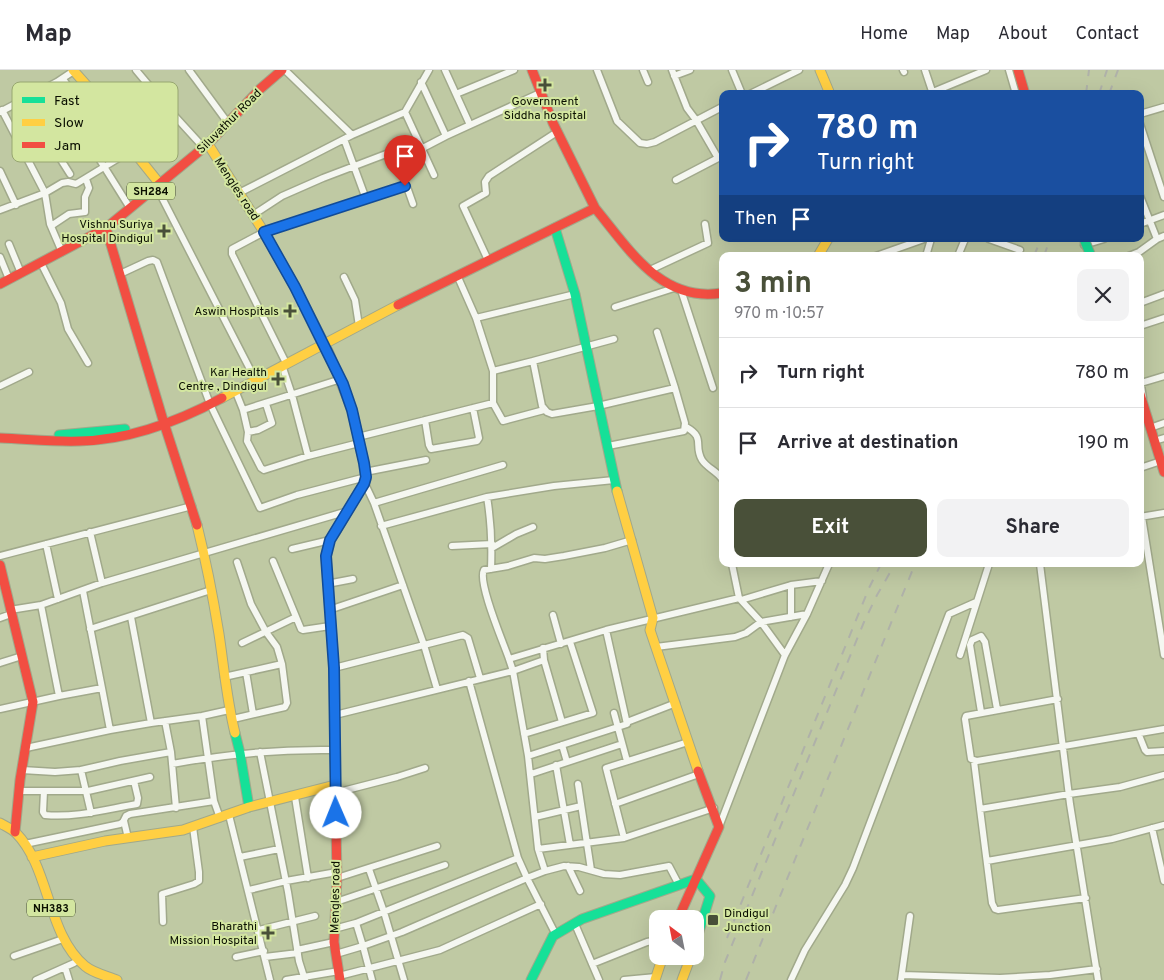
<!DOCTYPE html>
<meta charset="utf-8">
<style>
body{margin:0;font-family:Overpass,sans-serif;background:#f2f2f3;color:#2b2b33;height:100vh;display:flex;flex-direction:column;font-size:19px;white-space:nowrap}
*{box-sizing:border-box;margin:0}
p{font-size:16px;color:#7c7c81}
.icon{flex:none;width:28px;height:28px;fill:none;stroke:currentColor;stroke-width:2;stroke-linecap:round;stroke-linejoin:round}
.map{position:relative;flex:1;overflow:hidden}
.details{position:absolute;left:719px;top:182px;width:425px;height:315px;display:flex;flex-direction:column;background:#fff;border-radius:10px;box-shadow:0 5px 20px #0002}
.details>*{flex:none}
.hud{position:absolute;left:719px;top:20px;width:425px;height:152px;border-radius:10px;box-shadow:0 5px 20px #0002;background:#1a4fa0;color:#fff;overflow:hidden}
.needle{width:32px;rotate:328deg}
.controls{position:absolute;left:649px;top:840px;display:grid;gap:10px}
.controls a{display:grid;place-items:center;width:55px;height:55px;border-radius:10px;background:#fff;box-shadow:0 5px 20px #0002;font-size:25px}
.pin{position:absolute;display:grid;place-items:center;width:42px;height:42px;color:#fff;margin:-51px -21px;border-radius:50% 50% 50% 0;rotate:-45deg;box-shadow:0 0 5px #0007}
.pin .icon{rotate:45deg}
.me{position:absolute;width:55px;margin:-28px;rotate:359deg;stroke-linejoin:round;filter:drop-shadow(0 0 4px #0008)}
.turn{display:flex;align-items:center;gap:18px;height:105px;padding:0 15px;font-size:22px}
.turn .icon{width:65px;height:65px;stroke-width:2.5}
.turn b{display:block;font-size:35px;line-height:42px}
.then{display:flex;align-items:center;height:48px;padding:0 15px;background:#0003;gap:10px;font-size:19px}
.round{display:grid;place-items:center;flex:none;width:52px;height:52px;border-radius:10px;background:#f2f2f3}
.head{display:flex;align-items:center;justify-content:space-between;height:85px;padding:0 15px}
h1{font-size:30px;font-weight:700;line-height:38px;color:#495039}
.button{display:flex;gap:10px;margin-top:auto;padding:10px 15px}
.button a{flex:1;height:58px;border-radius:10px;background:#495039;color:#fff;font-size:20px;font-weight:700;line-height:58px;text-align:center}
.button a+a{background:#f2f2f3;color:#2b2b33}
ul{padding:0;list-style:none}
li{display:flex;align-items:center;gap:15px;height:70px;padding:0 15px;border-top:1px solid #e1e1e2}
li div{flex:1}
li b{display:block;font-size:19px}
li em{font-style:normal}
header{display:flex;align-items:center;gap:30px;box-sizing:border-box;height:70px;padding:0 25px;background:#fff;border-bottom:1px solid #e1e1e2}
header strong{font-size:24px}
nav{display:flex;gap:28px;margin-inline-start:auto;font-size:18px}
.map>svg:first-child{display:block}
</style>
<header>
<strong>Map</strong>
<nav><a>Home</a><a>Map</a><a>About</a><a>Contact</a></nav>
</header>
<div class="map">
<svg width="1164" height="910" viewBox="0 0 1164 910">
<rect width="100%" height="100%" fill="#bfc9a3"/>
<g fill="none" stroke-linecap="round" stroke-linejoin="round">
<defs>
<path id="street" d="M136,0L172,43L204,78
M189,0L228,53
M285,0L352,65
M445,0L470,55
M597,0L617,51L640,73L647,74L655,72L722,37
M643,0L648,12
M672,0L687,38L696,50L718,88
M732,0L742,24
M903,0L904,2
M925,0L933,24
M1009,0L1016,24
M674,6L690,0
M63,9L94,55
M421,12L446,66
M933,22L986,0
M36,23L61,63
M456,24L514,0
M750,24L799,0
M23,30L70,104
M2,40L45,123L50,154L62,182
M0,42L57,12L75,0
M405,42L434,105
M1140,44L1164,37
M109,45L83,63L130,138
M1140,54L1164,127
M344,69L366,129
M127,73L172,43
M421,79L446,66L540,23
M0,101L16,135
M676,110L722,86
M156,116L255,309
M239,123L352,65L405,42L429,0
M1140,126L1157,169
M0,140L45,123L62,113L68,112L76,114L132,80
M253,145L282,126L323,108L394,81
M1140,154L1164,145
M51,156L69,144L85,142V127L89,118L86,109
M989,169L1020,180
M9,174L21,203
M1084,175L1104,169
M876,186L924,169
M926,186L931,169
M958,186L965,169
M1129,186L1139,182L1157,169L1164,166
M0,187L9,209
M488,190L463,136L486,123L485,112L489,106L557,62
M41,193L61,233L68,259L88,293
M650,200L708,173L705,154
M120,204L148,191L153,190L157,192L210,334L260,438L297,425L366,407
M457,205L476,248
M344,207L355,230L359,256
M681,220L713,318
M575,224L476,248L493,301L533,291L542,336L547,342L552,344L598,336L675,318L685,353L684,361L608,376
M1140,233L1164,224
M615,237L674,218
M1140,256L1164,248
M657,262L675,318
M533,291L614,269
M286,293L232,184V179L264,162L403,116L407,117L413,134
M282,295L292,325L308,386
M1140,309L1143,328
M1141,313L1164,306
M0,316L29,302
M235,320L243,340L248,362L247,371L261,398L264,400L308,386L359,373
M493,333L503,351L544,340
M243,340L341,309
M425,350L429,375L431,379L477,371L479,368L473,338
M686,357C706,368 693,375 702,390C707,398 717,401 722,409
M1150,358L1164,353
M248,362L258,360L272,353L266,334
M358,367L493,333V301
M1154,371L1164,368
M1140,398L1161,391
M365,402L426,390
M487,427C491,451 492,474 491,499
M374,433L503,395
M1140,447L1164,443
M1142,447L1164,585
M381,456L487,427L554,416L614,410
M90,462L102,513
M46,474L58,529
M452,476L492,474
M492,478L516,464L533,457
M292,479L330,470
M0,486L192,436
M273,491L301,559L303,560L330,556
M732,494L739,528L761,552L785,585
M1040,494L1070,734L1098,910
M327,514L353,509
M741,530L791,515L822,511
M10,540L41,535L102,513L348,441
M329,540L403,515
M553,545L561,574
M131,547L151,653L202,646L229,640
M791,547V515
M0,548L11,544
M90,559L211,520
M242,573L296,547
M656,577L735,567L746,563L761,552L807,544
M543,578L544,590L562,652
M960,585L989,494
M509,589C504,574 477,512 484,500L508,496L534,488L545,489L564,486L605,478L632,470
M544,590L513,601L528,686L627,654L606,560
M0,593L22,586
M334,598L424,575L374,433L365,414
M246,602L253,644
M224,607L282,594
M469,611L518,788L527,808L545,801L538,779L528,686
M102,618L110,660L151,653
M437,619L424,575L463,565L468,568L480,608
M59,626L102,618L83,521
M1058,629L966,646L965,649L971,689L977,691L1164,659
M0,639L59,626L41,535
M981,642L970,575L972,570L981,566L985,572L997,639
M614,643L627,691
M335,645L513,601L509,589L606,560L739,528
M202,646L214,731L220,748
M233,649L285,637L287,633L282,594L277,577L266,562L251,534L237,492
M165,651L171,682L176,738
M627,652L676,633
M524,664L593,643L570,572
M1139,665L1145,680L1147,682L1164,681
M688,672L606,698L624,768L714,738
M562,675L567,692
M26,678L110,660
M260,682L288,822L299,891L305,910
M974,691L980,739
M172,694C226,684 280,679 335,680
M556,695L570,775
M22,700L55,702L81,700L120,691L171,682
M81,700L91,743
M531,704L622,674
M578,714L591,800
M19,721H88L150,707
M44,721L43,742L45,745C76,748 107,739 137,734L138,728L134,711
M335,723L397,707L425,698
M295,727L308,808
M615,734L699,704
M229,745L270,910
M535,747L581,736
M124,751L128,768
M719,757L785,585L807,544L829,494
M1152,758L1164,811
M25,774L120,754L123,752L126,746L130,744L214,731
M538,779L624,768
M240,787L279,779
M518,788L356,853L363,876L402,862L527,808L556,865
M987,791L1112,769L1164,755
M568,796L580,821
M369,799L384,842L404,910
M545,801L564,796L579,797L604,804L620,805L669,796L679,815
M337,808L437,776
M249,820L286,811L337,802
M1086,828L998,840L995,839L992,833L980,739L1069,724L1120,717L1164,705
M336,832L445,795
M163,852L162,824L194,814L199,811V802L193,757
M575,854L599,910
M334,859L356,853
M259,860L315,846
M297,880L334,872
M336,884L363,876L372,910
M14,886L60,870
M236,887L264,881
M265,887L298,883
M592,894L647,872L658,870
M65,897L69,910
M902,905L1000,908L1050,905L1097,899
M339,906L440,880L541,834
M36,910L74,893
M286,910L339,901
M624,910L656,907
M791,910L805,880L845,815L853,798L949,544L976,532
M901,910L910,846"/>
<path id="fast" d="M555,158L575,224L617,421
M59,365L125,359
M336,461L330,470L326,486L334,598L336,755
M235,663L240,683L249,737
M531,910L553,866L582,849L696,809L710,826L695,874"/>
<path id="slow" d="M73,0L97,27L127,73L159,113
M820,0L830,24
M208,74L264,162L295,217L329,283L352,340L364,393L366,410L336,461
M818,186L828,169
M222,328L398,235
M617,421L653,548L650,560L698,701
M197,455C206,491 213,527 219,564C224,598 227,631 235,663
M0,753C5,756 12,759 16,763C50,797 47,865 85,896C93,903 107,906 117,910
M32,787L105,771L183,760L249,737L335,715
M655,910L663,886
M682,910L691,886"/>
<path id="jam" d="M1018,0L1025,24
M595,138C629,179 661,233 722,223
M106,158L163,350L197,455
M0,214L106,158L208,74L260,19L282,0
M398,235L595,138L553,53L532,0
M1140,324L1164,402
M0,368C27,369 54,372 80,371C130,370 179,351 222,328
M0,495L33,632L20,710L15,762
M336,755L337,808L334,872L340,910
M678,849L719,757L698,701"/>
</defs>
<use href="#street" stroke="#a1a98b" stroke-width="9"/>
<use href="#fast" stroke="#a1a98b" stroke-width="11"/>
<use href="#slow" stroke="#a1a98b" stroke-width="11"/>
<use href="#jam" stroke="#a1a98b" stroke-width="11"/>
<use href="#street" stroke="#f5f7f1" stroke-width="6"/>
<use href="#fast" stroke="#16e098" stroke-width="9"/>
<use href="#slow" stroke="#ffcf43" stroke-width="9"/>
<use href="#jam" stroke="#f24e42" stroke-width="9"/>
<path stroke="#afb1a9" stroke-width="2" stroke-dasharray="9 9" stroke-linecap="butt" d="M1086,24L1089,0
M1099,24L1107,0
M1109,24L1118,0
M1034,186L1041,169
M1044,186L1050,169
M727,868L869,518L881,494
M720,910L725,892L864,552L877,525L895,494
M746,910L915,494"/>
<defs>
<path id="fast-bridge" d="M1084,169L1091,186"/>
</defs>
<use href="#fast-bridge" stroke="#a1a98b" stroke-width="11" stroke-linecap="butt"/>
<use href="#fast-bridge" stroke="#16e098" stroke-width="9"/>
</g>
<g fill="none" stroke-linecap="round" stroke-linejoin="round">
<defs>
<path id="route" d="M336,743L334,598L326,486L330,470L364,414L366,407L364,393L352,340L343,314L295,217L264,162L405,116"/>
</defs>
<use href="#route" stroke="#114b97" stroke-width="12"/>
<use href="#route" stroke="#1a73e8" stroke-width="9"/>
</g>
<g fill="#495039" stroke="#d3e6a0" stroke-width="2">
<path d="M542.5 7.5h5v5h5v5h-5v5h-5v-5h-5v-5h5z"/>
<path d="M161.5 153.5h5v5h5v5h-5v5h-5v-5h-5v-5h5z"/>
<path d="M287.5 233.5h5v5h5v5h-5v5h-5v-5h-5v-5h5z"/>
<path d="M275.5 301.5h5v5h5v5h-5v5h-5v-5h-5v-5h5z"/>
<rect x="707" y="844" width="12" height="12" rx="2.5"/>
<path d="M265.5 855.5h5v5h5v5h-5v5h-5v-5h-5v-5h5z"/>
</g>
<g text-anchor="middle" stroke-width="4" stroke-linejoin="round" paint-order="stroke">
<g fill="#d3e6a0" stroke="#465030" stroke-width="1">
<rect x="127" y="112.5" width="48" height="17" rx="4"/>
<rect x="27" y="829.5" width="48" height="17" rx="4"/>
</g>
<g font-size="11" font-weight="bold" fill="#0a0f00">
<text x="151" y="125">SH284</text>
<text x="51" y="842">NH383</text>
</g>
<g font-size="12" fill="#0a0f00" stroke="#d3e6a0" text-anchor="end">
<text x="545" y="35" text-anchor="middle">Government<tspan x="545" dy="14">Siddha hospital</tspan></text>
<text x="153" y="158">Vishnu Suriya<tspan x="153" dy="14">Hospital Dindigul</tspan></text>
<text x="279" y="245">Aswin Hospitals</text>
<text x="267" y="306">Kar Health<tspan x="267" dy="14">Centre , Dindigul</tspan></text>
<text x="724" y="847" text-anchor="start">Dindigul<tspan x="724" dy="14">Junction</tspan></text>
<text x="257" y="860">Bharathi<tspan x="257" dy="14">Mission Hospital</tspan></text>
</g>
<g font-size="12" fill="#0a0f00" stroke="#d3e6a0">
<text transform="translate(229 51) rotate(-45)" y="4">Siluvathur Road</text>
<text transform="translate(237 119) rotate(57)" y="4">Mengles road</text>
<text transform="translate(335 827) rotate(-89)" y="4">Mengles road</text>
</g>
</g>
<rect x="12" y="12" width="166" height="80" rx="8" fill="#d3e6a0" stroke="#97a670" stroke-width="1"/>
<rect x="22" y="27" width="23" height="6" fill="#16e098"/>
<rect x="22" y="49" width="23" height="7" fill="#ffcf43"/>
<rect x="22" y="72" width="23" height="6" fill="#f24e42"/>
<g font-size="14" fill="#0a0f00">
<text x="54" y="35">Fast</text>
<text x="54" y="57">Slow</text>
<text x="54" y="80">Jam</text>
</g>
</svg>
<div class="controls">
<a><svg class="needle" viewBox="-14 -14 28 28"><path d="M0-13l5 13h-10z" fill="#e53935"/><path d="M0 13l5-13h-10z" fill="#7c7c81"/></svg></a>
</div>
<div class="pin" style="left:405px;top:116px;background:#d93025"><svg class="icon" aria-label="arrive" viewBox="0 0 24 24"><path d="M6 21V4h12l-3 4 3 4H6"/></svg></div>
<svg class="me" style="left:336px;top:743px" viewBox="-20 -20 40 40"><circle r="19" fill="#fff"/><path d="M0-13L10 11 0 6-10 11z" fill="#1a73e8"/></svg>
<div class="hud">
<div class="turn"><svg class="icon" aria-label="right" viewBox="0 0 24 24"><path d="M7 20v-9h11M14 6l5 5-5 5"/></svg><div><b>780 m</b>Turn right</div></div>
<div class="then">Then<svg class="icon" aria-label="arrive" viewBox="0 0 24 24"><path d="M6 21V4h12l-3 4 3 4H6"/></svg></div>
</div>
<section class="details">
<div class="head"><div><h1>3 min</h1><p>970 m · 10:57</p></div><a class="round"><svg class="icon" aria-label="close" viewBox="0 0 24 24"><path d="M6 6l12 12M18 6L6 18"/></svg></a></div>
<ul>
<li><svg class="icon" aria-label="right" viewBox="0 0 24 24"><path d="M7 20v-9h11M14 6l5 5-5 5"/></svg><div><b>Turn right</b></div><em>780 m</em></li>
<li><svg class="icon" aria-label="arrive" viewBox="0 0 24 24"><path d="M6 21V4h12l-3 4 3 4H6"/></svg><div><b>Arrive at destination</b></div><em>190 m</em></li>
</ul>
<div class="button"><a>Exit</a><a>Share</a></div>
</section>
</div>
